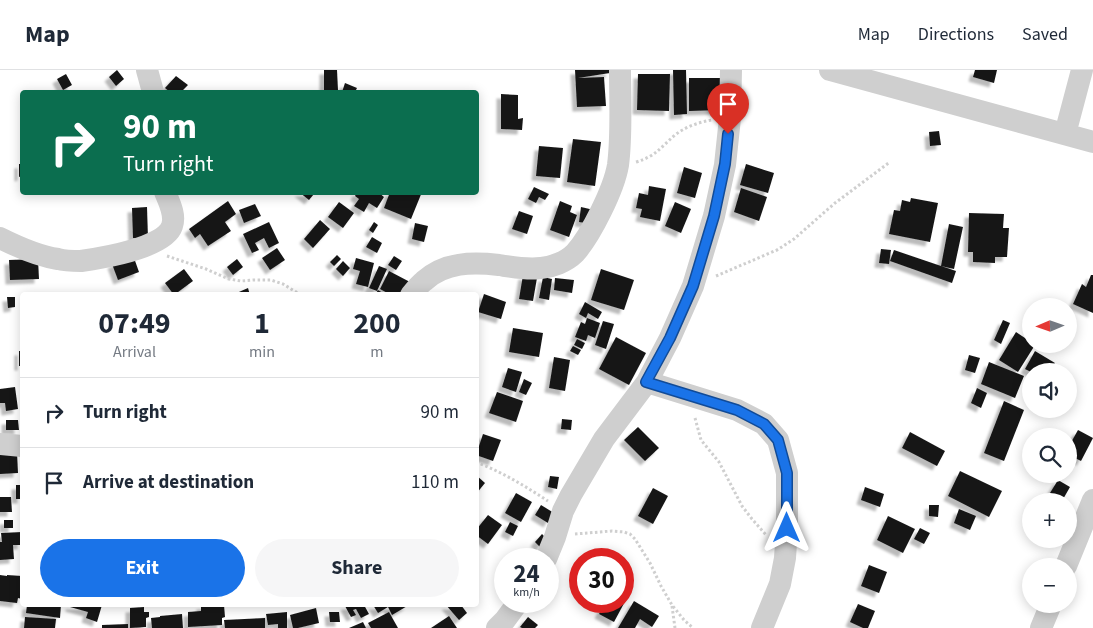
<!DOCTYPE html>
<meta charset="utf-8">
<style>
body{margin:0;font-family:"Source Sans 3",sans-serif;background:#f6f6f7;color:#1f2937;height:100vh;display:flex;flex-direction:column;font-size:19px;white-space:nowrap}
*{box-sizing:border-box;margin:0}
p{font-size:16px;color:#747a83}
.icon{flex:none;width:28px;height:28px;fill:none;stroke:currentColor;stroke-width:2;stroke-linecap:round;stroke-linejoin:round}
.map{position:relative;flex:1;overflow:hidden}
.sheet{position:absolute;left:20px;top:222px;width:459px;height:315px;display:flex;flex-direction:column;background:#fff;border-radius:5px;box-shadow:0 2px 12px #0003}
.sheet>*{flex:none}
.hud{position:absolute;left:20px;top:20px;width:459px;height:105px;border-radius:5px;box-shadow:0 2px 12px #0003;background:#0b6e4f;color:#fff;overflow:hidden}
.needle{width:32px;rotate:268deg}
.fabs{position:absolute;left:1022px;top:228px;display:grid;gap:10px}
.fabs a{display:grid;place-items:center;width:55px;height:55px;border-radius:50%;background:#fff;box-shadow:0 2px 12px #0003;font-size:25px}
.speed{position:absolute;left:494px;top:478px;display:flex;gap:10px;font-size:25px;font-weight:700;text-align:center}
.speed>*{display:grid;place-content:center;width:65px;height:65px;border-radius:50%;background:#fff;box-shadow:0 2px 12px #0003;line-height:1}
.speed small{font-size:12px;font-weight:400}
.speed .limit{border:8px solid #d22;background:#fff;color:#111}
.pin{position:absolute;display:grid;place-items:center;width:42px;height:42px;color:#fff;margin:-51px -21px;border-radius:50% 50% 50% 0;rotate:-45deg;box-shadow:0 0 5px #0007}
.pin .icon{rotate:45deg}
.me{position:absolute;width:55px;margin:-28px;rotate:0deg;stroke-linejoin:round;filter:drop-shadow(0 0 4px #0008)}
.turn{display:flex;align-items:center;gap:18px;height:105px;padding:0 20px;font-size:22px}
.turn .icon{width:65px;height:65px;stroke-width:2.5}
.turn b{display:block;font-size:35px;line-height:42px}
.eta{display:flex;justify-content:space-evenly;align-items:center;height:85px;text-align:center}
.eta b{font-size:30px;font-weight:700;line-height:35px}
.primary-button{display:flex;gap:10px;margin-top:auto;padding:10px 20px}
.primary-button a{flex:1;height:58px;border-radius:30px;background:#1a73e8;color:#fff;font-size:20px;font-weight:700;line-height:58px;text-align:center}
.primary-button a+a{background:#f6f6f7;color:#1f2937}
ul{padding:0;list-style:none}
li{display:flex;align-items:center;gap:15px;height:70px;padding:0 20px;border-top:1px solid #e0e1e3}
li div{flex:1}
li b{display:block;font-size:19px}
li em{font-style:normal}
header{display:flex;align-items:center;gap:30px;box-sizing:border-box;height:70px;padding:0 25px;background:#fff;border-bottom:1px solid #e0e1e3}
header strong{font-size:24px}
nav{display:flex;gap:28px;margin-inline-start:auto;font-size:18px}
.map>svg:first-child{display:block}
</style>
<header>
<strong>Map</strong>
<nav><a>Map</a><a>Directions</a><a>Saved</a></nav>
</header>
<div class="map">
<svg width="1093" height="558" viewBox="0 0 1093 558">
<defs>
<filter id="shadow"><feDropShadow dx="-4.5" dy="4.5" stdDeviation="1" flood-color="#0004"/></filter>
</defs>
<rect width="100%" height="100%" fill="#fff"/>
<path fill="#191919" filter="url(#shadow)" d="M117,0L124,9L116,16L109,7Z
M324,0H337L338,20H324Z
M575,0H610V3L578,8L604,7L606,36L577,37Z
M673,0H686L687,44L674,45Z
M975,0H997L994,13L973,7Z
M66,4L72,15L63,20L57,9Z
M638,4H670L669,41L637,40Z
M176,6L188,15L181,22H170L165,18Z
M689,8H720V40L689,41Z
M345,13L357,18L355,22H342Z
M501,24L518,25V49L523,48L522,60L501,59Z
M939,61L941,75L930,76L929,62Z
M573,69L601,72L595,116L567,112Z
M539,76L563,78L560,108L536,106Z
M19,94H22V106L19,107Z
M746,94L774,103L768,123L740,115Z
M684,97L702,103L695,128L677,123Z
M649,116L666,119L660,151L640,147L642,139L636,138L639,123L648,125Z
M534,117L549,124L545,130L539,127L536,133L528,129Z
M741,118L767,127L759,151L734,142Z
M299,122H312L314,124L309,130Z
M357,122H378L384,127L377,138L369,133L364,142L354,136L359,129L355,126Z
M390,122H422L411,149L384,138Z
M911,128L938,133L930,172L889,164L894,140L900,141L902,130L910,132Z
M228,131L236,144L225,152L231,161L208,176L200,164L195,168L189,159Z
M560,131L572,136L570,142L577,145L569,167L550,160Z
M339,132L354,143L343,158L328,147Z
M675,132L691,139L681,163L665,156Z
M255,134L261,146L244,153L239,140Z
M147,137L148,168H133L132,138Z
M581,137L594,140L592,154L579,152Z
M519,141L533,146L527,164L512,159Z
M969,143L1004,144L1003,158H1009L1007,187H995V193L973,192V182H968Z
M320,150L330,159L313,178L304,169Z
M269,152L279,173L269,178L264,168L255,173L259,180L252,183L243,164Z
M374,152L378,155L373,163L369,160Z
M415,153L428,156L424,172L412,169Z
M949,154L963,157L954,199L941,196L956,201L952,213L890,191L894,180L941,196Z
M372,167L382,173L377,183L366,177Z
M277,178L285,190L270,200L262,188Z
M881,179L891,180L889,194L879,193Z
M133,185L139,202L118,210L112,194Z
M337,185L341,189L334,196L330,192Z
M394,186L402,191L396,200L388,195Z
M356,188L374,193L368,217L356,214L360,201L353,199Z
M38,189L39,209L10,210L9,190Z
M237,189L243,197L233,205L227,197Z
M343,191L350,198L343,206L336,199Z
M379,196L387,199L377,221L369,218Z
M184,199L193,211L174,225L165,213Z
M601,199L634,210L624,240L591,230Z
M389,201L410,212L403,225H391L380,219Z
M523,205L537,208L533,231L519,229Z
M1091,205H1093V243L1073,234L1082,214L1086,217Z
M543,207L552,209L549,230L539,228Z
M555,208L574,210L572,223L554,220Z
M248,218L250,225H232Z
M378,220L386,225H375Z
M161,222V225H140V223Z
M484,224L506,232L501,249L478,242Z
M7,227H15V237L8,238Z
M585,232L602,242L598,249L588,243L586,248L579,244Z
M587,248L600,253L595,268L588,265L586,271L575,267L581,252L585,254Z
M1003,250L1010,253L1001,274L994,270Z
M603,251L614,254L606,279L595,275Z
M513,258L543,263L539,287L509,282Z
M1016,262L1031,272V274L1035,275L1018,302L999,290Z
M616,267L646,283L629,315L599,299Z
M577,269L585,273L582,279L574,275Z
M573,276L581,280L578,285L570,281Z
M19,281H22V296H19Z
M1035,281L1055,293L1050,301H1031V302L1025,299Z
M969,285L980,288L975,303L965,300Z
M554,287L570,290L565,321L549,318Z
M989,292L1024,306L1015,328L981,314Z
M508,298L522,302L516,322L502,317Z
M524,309L532,313L526,325L519,322Z
M15,317L18,339L6,341L5,333H0V319Z
M977,318L987,323L981,338L971,333Z
M497,322L523,331L516,352L489,343Z
M1004,331L1024,340L1004,391L984,383Z
M562,349L572,350L571,360L561,359Z
M6,350H18L19,360H6Z
M638,357L659,378L645,391L624,370Z
M1078,360L1093,368L1081,391L1069,385V376Z
M910,362L945,381L937,396L902,378Z
M483,364L501,370L493,391L476,385Z
M17,382L18,403L0,404V384Z
M960,401L1002,421L989,447L948,426Z
M476,405L485,413L476,424Z
M550,406L559,407L557,419L548,417Z
M1058,410L1070,417L1062,431L1050,423Z
M16,415H22V429H16Z
M865,417L884,424L880,437L861,430Z
M653,418L668,426L653,454L638,446Z
M516,423L532,432L521,452L505,443Z
M0,427H11L12,442H0Z
M541,435L554,443L548,453L535,445Z
M929,435H939L938,447L929,446Z
M959,439L976,446L970,460L954,453Z
M488,445L502,455L488,474L476,465V460Z
M888,446L915,459L903,483L877,470Z
M4,450H13V458H4Z
M510,452L518,456L513,466L505,462Z
M920,458L930,463L924,474L914,469Z
M22,462V475H13L14,489L0,490V472H2L1,463Z
M542,464L547,469L540,477L535,472Z
M869,495L887,502L879,523L861,516Z
M0,505L7,506V505L22,506V529L18,528L17,533L0,531Z
M622,520L629,524L614,552L599,544L606,531H622Z
M634,531L659,546L652,557L640,549L635,558H618Z
M858,534L875,541L868,558H863L850,552Z
M27,535H61L60,548L26,543Z
M70,535H102L97,552L86,548L88,542L70,537Z
M201,535H224L225,547L222,548V555L188,557V542L201,541Z
M347,535H364L369,544L361,548L356,539L353,540L356,545L351,547L345,536Z
M373,535H409L392,545L388,537L378,543Z
M446,535H461L467,543L459,550Z
M144,537V542H149V547L146,548V557L130,558V538Z
M316,538L319,553L298,558H293L290,545Z
M287,542V558H278V554L268,555L266,544Z
M329,542H339L340,552H330Z
M389,542L398,558H371L368,553Z
M182,544L183,558H152L151,548L160,547V546Z
M449,546L457,558H431Z
M25,547L56,549L55,558H24Z
M528,547L538,555L535,558H522L520,557Z
M265,548V558H225L224,550Z
M363,552L366,558H349Z
M128,554V558H102V555Z"/>
<g fill="none" stroke-linecap="round" stroke-linejoin="round">
<path stroke="#cfcfcf" stroke-width="3" stroke-dasharray="2.5 2.5" stroke-linecap="butt" d="M636,92C656,86 660,78 675,65C685,57 699,52 712,50
M167,186L206,199L229,209L241,211L254,210H271L283,214L301,225
M716,206L777,180L794,169L835,133L890,92
M695,348L701,370L719,392L742,436L752,449L767,466
M476,392C502,402 525,416 548,431
M575,464L612,461L624,462L630,464L635,469L650,493L661,516L672,535L684,550L693,558
M672,536L675,558"/>
<path stroke="#cfcfcf" stroke-width="22" d="M147,0L153,22
M830,0L1093,72
M1065,64L1082,0
M0,168C18,177 38,186 58,189C65,191 74,191 81,191C102,188 165,178 172,156C176,145 169,132 165,122
M411,225C415,220 419,215 424,211C445,192 472,192 499,195C512,197 527,200 541,198C552,197 566,192 575,183C591,165 614,119 618,95C622,65 620,31 620,0
M647,312L737,340L764,354L778,370L787,403V458L785,488L780,514L762,558
M0,374L22,376
M546,489L555,467L563,441L571,425L604,369L647,312L670,268L693,216L714,146L725,95L730,48L731,0
M1066,496L1093,430
M497,558L505,550L519,531
M1041,558L1051,534"/>
</g>
<g fill="none" stroke-linecap="round" stroke-linejoin="round">
<defs>
<path id="route" d="M728,64L725,94L714,146L693,216L670,268L646,312L737,340L764,354L778,370L787,403V458"/>
</defs>
<use href="#route" stroke="#114b97" stroke-width="12"/>
<use href="#route" stroke="#1a73e8" stroke-width="9"/>
</g>
</svg>
<div class="fabs">
<a><svg class="needle" viewBox="-14 -14 28 28"><path d="M0-13l5 13h-10z" fill="#e53935"/><path d="M0 13l5-13h-10z" fill="#747a83"/></svg></a>
<a><svg class="icon" aria-label="sound" viewBox="0 0 24 24"><path d="M4 9h4l5-4v14l-5-4H4zM17 9q2 3 0 6"/></svg></a>
<a><svg class="icon" aria-label="search" viewBox="0 0 24 24"><circle cx="10" cy="10" r="6"/><path d="M15 15l6 6"/></svg></a>
<a>+</a>
<a>−</a>
</div>
<div class="speed"><div>24<small>km/h</small></div><div class="limit">30</div></div>
<div class="pin" style="left:728px;top:64px;background:#d93025"><svg class="icon" aria-label="arrive" viewBox="0 0 24 24"><path d="M6 21V4h12l-3 4 3 4H6"/></svg></div>
<svg class="me" style="left:787px;top:458px" viewBox="-20 -20 40 40"><path d="M0-17L14 15 0 8-14 15z" fill="#1a73e8" stroke="#fff" stroke-width="4"/></svg>
<div class="hud">
<div class="turn"><svg class="icon" aria-label="right" viewBox="0 0 24 24"><path d="M7 20v-9h11M14 6l5 5-5 5"/></svg><div><b>90 m</b>Turn right</div></div>
</div>
<section class="sheet">
<div class="eta">
<div><b>07:49</b><p>Arrival</p></div>
<div><b>1</b><p>min</p></div>
<div><b>200</b><p>m</p></div>
</div>
<ul>
<li><svg class="icon" aria-label="right" viewBox="0 0 24 24"><path d="M7 20v-9h11M14 6l5 5-5 5"/></svg><div><b>Turn right</b></div><em>90 m</em></li>
<li><svg class="icon" aria-label="arrive" viewBox="0 0 24 24"><path d="M6 21V4h12l-3 4 3 4H6"/></svg><div><b>Arrive at destination</b></div><em>110 m</em></li>
</ul>
<div class="primary-button"><a>Exit</a><a>Share</a></div>
</section>
</div>
